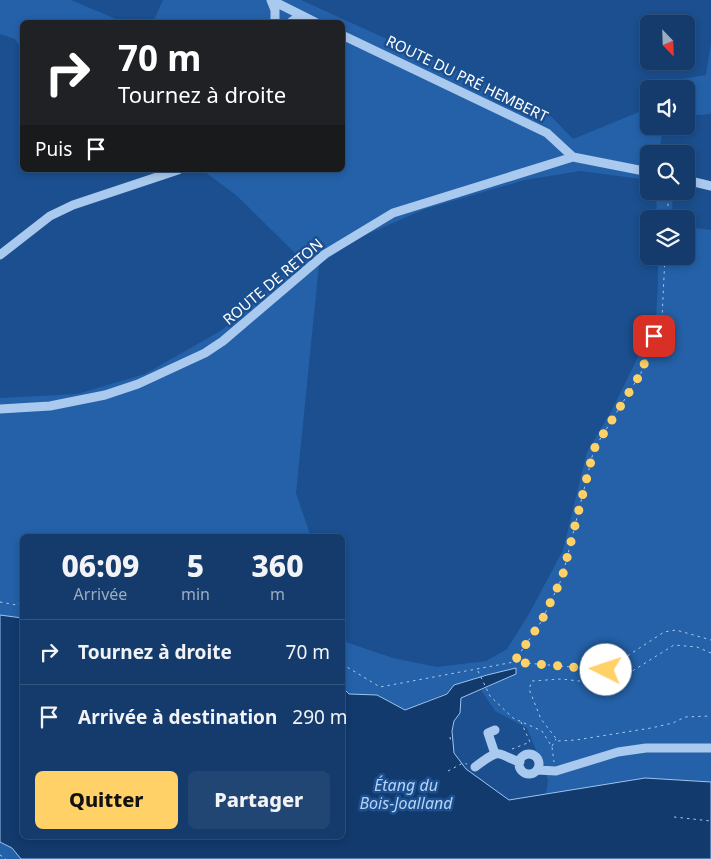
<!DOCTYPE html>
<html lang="fr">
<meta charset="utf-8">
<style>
body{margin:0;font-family:"Noto Sans",sans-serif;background:#214673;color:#f1f3f6;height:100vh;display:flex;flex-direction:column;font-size:19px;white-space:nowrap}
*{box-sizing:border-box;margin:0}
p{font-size:16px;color:#9dadc1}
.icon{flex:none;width:28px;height:28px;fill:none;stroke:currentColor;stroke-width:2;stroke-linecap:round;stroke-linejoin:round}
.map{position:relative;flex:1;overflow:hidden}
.sheet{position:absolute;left:20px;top:534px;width:325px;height:305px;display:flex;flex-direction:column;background:#143b6b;border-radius:8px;box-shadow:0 2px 8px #0003,0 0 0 1px #33557e}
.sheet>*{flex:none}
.banner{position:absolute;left:20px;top:20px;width:325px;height:152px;border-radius:8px;box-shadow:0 2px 8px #0003,0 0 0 1px #33557e;background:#202124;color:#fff;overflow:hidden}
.needle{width:32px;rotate:157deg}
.fabs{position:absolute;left:640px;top:15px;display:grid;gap:10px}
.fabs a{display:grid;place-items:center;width:55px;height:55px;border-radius:8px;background:#143b6b;box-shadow:0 2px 8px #0003,0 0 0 1px #33557e;font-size:25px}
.pin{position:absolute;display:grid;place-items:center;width:42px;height:42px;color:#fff;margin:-21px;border-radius:10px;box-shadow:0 2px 8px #0006}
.me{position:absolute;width:55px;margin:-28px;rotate:274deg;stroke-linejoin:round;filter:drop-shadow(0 0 4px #0008)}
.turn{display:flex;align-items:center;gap:18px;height:105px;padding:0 15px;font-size:22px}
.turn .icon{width:65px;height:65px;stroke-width:2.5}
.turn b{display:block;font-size:35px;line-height:42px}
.then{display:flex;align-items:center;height:48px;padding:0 15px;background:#0003;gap:10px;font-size:19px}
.eta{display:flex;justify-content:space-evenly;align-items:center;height:85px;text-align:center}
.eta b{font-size:30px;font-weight:800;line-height:35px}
.cta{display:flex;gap:10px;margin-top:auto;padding:10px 15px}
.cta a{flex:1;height:58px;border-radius:8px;background:#ffd166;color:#111;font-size:20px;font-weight:800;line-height:58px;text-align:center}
.cta a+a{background:#214673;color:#f1f3f6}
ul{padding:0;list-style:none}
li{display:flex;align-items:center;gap:15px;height:65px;padding:0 15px;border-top:1px solid #33557e}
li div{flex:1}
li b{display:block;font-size:19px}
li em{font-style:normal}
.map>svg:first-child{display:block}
</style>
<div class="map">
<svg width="711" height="859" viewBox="0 0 711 859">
<rect width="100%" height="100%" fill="#1b4f8f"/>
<path fill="#2461a8" d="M0,0H71L123,22H22V50L15,39L0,34Z
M163,0H301L546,111L573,139L649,108V126H663L659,154H649V180L580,171L525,180L425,209L356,239L319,265L296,493L310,534L309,536H22V618L0,615V398L77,394L145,374L222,330L301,259L236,195L202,170H342V22H153Z
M711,43V114L686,116V89H663V82L706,75Z
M656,191H673L672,215L688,218L687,227L711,230V782L645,778L546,794L548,780L527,728L495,711L481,690L516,674V668L436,697L405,710L377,695L349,694L343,688V641L393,658L437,667L486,661L507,649L529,614L563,550L587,452L611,412L656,320L658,281V256H686V219H657Z
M0,842L12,848L21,859H0Z"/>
<path fill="#123a6d" stroke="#9cc4f0" d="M0,615L22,618V836H342L343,688L349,694L377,695L405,710L447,694L454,685L487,675L516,668V674L461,698L460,713L454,721L452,731L454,753L466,769L509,800L645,778L711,782V859H21L12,848L0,842Z"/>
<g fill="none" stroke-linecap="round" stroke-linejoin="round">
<path stroke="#a9c9ee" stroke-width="1" stroke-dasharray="2.5 4" stroke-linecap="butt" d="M667,219L669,191
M0,602L22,606
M19,604L22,596
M711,653L697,647L674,645L626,675L606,684L561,679L532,681L529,689L541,719L558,741L576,740L651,728L673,723L685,717L711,716
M514,662L541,622L562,578L594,449L641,373L662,318L665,256
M342,664L380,687L514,662L606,670L664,632L676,630L711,640
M478,671L490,696L513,718L542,731L552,747L554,762
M450,737L451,743
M552,746L556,739
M512,749L530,742L521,722
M448,771L463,763L467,764
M674,817L711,821
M0,855L6,859"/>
<path stroke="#a9c9ee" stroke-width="9" d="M271,0L315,22
M271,0L275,10V22
M291,22L301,15
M342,35L547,133L573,157
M686,180L711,186
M0,255L50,216L73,205L178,170
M0,409L50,406L105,395L138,384L205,353L223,341L325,254L393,213L573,157L649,172
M495,730L488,733L495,754
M519 764a10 10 0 1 1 20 0a10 10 0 1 1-20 0Z
M475,767C481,763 493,752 500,754C507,756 512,760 520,762
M537,770L556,771L618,752L646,748H711"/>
</g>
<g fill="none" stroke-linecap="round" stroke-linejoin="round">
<path stroke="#ffd166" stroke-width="9" stroke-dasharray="0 16.2" d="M606,670L514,662L541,622L562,578L594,449L641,373L654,336"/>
</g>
<g text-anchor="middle" stroke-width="5" stroke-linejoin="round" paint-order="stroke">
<g font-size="15" fill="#fff" stroke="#1b4f8f">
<text transform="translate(467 79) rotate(26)" y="5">ROUTE DU PRÉ HEMBERT</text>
<text transform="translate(273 282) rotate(-40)" y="5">ROUTE DE RETON</text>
</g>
<g font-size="16" font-style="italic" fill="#b5d3f5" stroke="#1b4f8f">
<text x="406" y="791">Étang du<tspan x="406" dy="18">Bois-Joalland</tspan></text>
</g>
</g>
</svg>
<div class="fabs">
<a><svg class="needle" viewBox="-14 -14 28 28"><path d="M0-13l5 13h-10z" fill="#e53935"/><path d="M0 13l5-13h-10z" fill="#9dadc1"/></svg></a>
<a><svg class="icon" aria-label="sound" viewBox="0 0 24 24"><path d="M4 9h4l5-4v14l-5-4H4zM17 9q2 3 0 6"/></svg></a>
<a><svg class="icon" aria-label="search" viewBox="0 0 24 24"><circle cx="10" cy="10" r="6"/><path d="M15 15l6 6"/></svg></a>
<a><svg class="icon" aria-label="layers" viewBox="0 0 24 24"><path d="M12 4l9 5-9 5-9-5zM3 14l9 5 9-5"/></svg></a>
</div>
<div class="pin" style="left:654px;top:336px;background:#d93025"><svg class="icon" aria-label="arrive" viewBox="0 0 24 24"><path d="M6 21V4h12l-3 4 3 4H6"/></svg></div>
<svg class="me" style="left:606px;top:670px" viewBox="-20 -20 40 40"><circle r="19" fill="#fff"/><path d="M0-13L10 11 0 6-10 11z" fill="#ffd166"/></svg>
<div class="banner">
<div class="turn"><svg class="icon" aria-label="right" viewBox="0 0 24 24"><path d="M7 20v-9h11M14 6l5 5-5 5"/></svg><div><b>70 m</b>Tournez à droite</div></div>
<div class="then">Puis<svg class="icon" aria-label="arrive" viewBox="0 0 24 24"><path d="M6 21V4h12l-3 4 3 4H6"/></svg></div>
</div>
<section class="sheet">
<div class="eta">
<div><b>06:09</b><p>Arrivée</p></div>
<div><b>5</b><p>min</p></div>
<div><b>360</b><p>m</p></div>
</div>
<ul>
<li><svg class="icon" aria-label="right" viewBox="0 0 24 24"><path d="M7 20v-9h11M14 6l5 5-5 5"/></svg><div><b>Tournez à droite</b></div><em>70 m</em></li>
<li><svg class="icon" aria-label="arrive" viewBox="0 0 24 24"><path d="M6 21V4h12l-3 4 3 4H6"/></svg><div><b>Arrivée à destination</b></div><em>290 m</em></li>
</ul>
<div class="cta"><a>Quitter</a><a>Partager</a></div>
</section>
</div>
